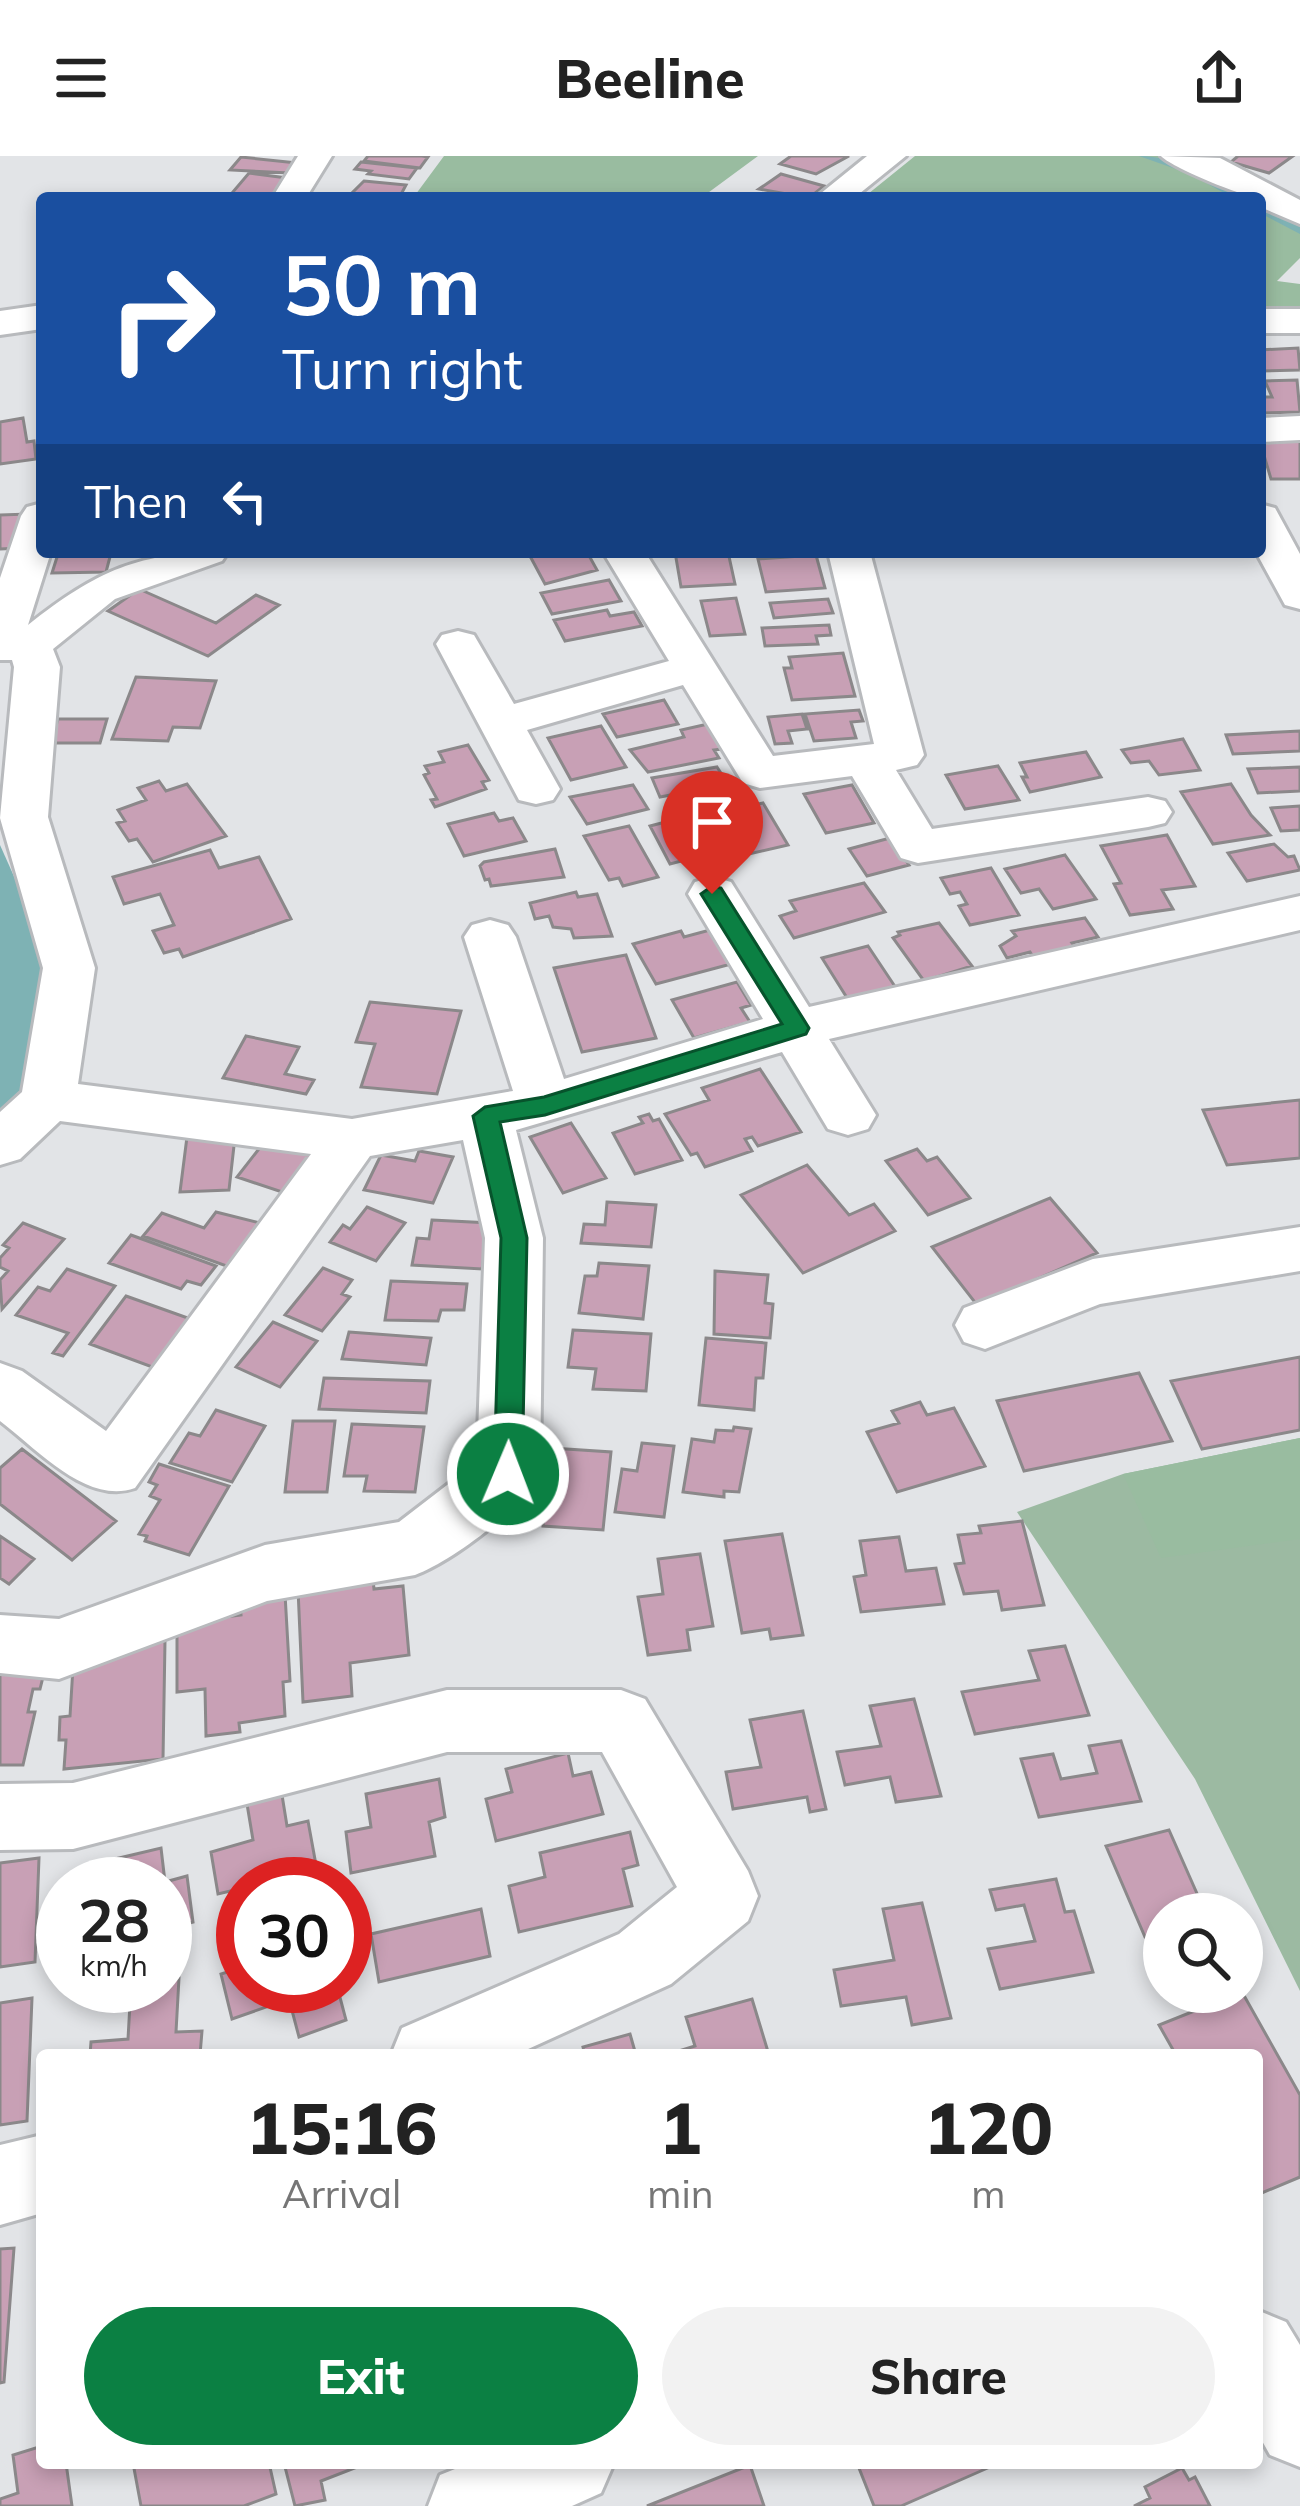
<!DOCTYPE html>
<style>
body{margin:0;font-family:Mulish,sans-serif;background:#f2f2f2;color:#222;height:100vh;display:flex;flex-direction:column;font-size:45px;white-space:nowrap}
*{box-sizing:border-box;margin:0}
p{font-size:39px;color:#767676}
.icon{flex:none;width:66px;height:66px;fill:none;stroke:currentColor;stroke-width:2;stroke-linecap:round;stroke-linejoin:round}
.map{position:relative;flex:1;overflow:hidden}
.side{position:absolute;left:36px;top:1893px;width:1227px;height:420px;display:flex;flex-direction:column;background:#fff;border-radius:12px;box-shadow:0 6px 18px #0003}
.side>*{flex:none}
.top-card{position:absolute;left:36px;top:36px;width:1230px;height:366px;border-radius:12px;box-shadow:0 6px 18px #0003;background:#1a4fa0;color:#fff;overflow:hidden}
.buttons{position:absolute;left:1143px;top:1737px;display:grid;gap:24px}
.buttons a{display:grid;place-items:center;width:120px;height:120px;border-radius:50%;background:#fff;box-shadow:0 6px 18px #0003;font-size:60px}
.speed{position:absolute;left:36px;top:1701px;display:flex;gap:24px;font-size:60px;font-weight:700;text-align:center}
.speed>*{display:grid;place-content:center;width:156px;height:156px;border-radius:50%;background:#fff;box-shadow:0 6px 18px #0003;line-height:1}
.speed small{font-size:30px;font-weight:400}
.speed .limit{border:18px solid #d22;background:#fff;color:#111}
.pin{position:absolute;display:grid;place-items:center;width:102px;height:102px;color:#fff;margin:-123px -51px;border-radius:50% 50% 50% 0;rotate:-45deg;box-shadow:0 0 12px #0007}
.pin .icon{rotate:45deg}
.me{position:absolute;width:132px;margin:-66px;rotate:1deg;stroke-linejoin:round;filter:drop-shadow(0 0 9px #0008)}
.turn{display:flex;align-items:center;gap:42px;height:252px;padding:0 48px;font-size:54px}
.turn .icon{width:156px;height:156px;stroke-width:2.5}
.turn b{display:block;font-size:84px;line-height:102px}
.then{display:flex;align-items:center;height:114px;padding:0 48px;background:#0003;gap:24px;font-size:45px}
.eta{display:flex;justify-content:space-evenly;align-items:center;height:204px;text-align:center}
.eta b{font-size:72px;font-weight:800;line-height:84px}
.cta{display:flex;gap:24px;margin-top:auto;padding:24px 48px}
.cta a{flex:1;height:138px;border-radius:72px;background:#0b8043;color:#fff;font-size:48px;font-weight:800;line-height:138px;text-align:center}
.cta a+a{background:#f2f2f2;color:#222}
header{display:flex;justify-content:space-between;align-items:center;height:156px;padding:0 48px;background:#fff;font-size:54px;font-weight:800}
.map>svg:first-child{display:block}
</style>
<header><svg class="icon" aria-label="menu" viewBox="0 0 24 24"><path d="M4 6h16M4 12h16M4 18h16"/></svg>Beeline<svg class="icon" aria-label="share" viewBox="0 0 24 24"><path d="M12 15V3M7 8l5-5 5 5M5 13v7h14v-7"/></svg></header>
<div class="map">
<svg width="1300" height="2350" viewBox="0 0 1300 2350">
<rect width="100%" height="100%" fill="#e2e4e7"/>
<path fill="#9cbaa2" d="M1300,1282V1835L1195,1623L1017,1356L1123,1318Z"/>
<path fill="#99bca0" d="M444,0H758L701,42H413Z
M915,0H1161L1200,13L1253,42H863Z
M1260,46L1300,66V102L1277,125L1300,128V157L1260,156Z
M1300,1282V1383L1161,1402L1123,1318Z"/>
<path fill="#7eb2b4" d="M0,689L33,763L49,864L28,937L0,963Z"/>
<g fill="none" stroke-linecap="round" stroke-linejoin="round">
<path fill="#7eb2b4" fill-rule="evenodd" d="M1139,0C1176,0 1216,22 1245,42H1233L1190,18Z
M1260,50L1300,71V78L1260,57Z"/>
</g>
<path fill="#c8a0b5" stroke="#8b888a" stroke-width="3" d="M368,0H422L428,1L420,12L364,5Z
M791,0H849L816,18L780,8Z
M1238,0H1293L1269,17L1231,6Z
M241,1L297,7L290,17L230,14Z
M361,6L417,12L409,23L368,18L371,15L355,13Z
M249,17L287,22L271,42L232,37Z
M781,18L824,30L809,42L759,33Z
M364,25L406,29L399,42L349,40Z
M1298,192L1300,214L1260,215V194Z
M1297,224L1300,256L1260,257V241H1272L1265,225Z
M23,262L27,286L34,285L36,303L0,308V266Z
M1300,285V323H1271L1260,286Z
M28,358L20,392L0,393V359Z
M553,396H587L597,414L545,428L530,400Z
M675,396H728L735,428L681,431Z
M111,397L106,416L52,417L58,398Z
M816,399L825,432L766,436L758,403Z
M609,424L621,445L552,458L541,437Z
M139,433L216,467L256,439L279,449L208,500L108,455Z
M736,442L745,478L710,480L701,445Z
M828,443L833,457L774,462L770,447Z
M607,454L610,460L634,456L642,470L565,485L554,464Z
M829,469L831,479L816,480L818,488L765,490L762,472Z
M843,497L855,540L792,544L784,512H792L789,501Z
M136,521L216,525L200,572L173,571L168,585L112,583Z
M664,544L678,568L617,581L603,558Z
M859,554L863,565L851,566L856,582L814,585L805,558Z
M802,558L807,573L788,575L792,587L775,588L768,561Z
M58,563H107L100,587H51Z
M708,568L722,593L714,594L719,602L648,616L630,594L684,581L681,574Z
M601,570L626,611L571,624L548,582Z
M1300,575V595L1233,598L1226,579Z
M1183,583L1200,614L1159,619L1149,605L1131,607L1122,594Z
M468,589L489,624L482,626L486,633L435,651L431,644L437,643L424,619L429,617L425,610L444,606L439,596Z
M1086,596L1101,621L1030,636L1022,621H1027L1020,607Z
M998,610L1019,644L965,653L946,619Z
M717,611L735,639L682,649L676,638L660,641L652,622Z
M1300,611V635L1258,637L1248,613Z
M159,625L166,635L187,628L226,680L153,706L137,683L129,685L117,667L125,665L118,654L146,644L138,632Z
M1231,628L1251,659L1270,679L1213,688L1181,636Z
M633,629L648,653L587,668L570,641Z
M852,629L874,667L826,677L804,638Z
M763,647L788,689L740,700L718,657Z
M1300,650V674L1281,675L1271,652Z
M494,657L499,665L513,662L526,685L464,700L448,668Z
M696,658L719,695L670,708L650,670Z
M629,670L658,721L623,730L619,722L609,724L584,680Z
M1167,679L1195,730L1162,734L1173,753L1130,759L1114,728L1121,727L1101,690Z
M890,682L909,709L867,720L849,693Z
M1274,688L1288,701L1294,700L1300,714L1247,725L1228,697Z
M555,693L564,721L491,730L489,723L485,724L480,710L484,706Z
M210,694L219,712L259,701L291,763L183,801L179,793L164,797L153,775L174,769L160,738L124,748L113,721Z
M1065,699L1096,743L1053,753L1039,733L1021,737L1005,713Z
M991,712L1019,759L970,769L959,750L967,748L960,736L950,738L941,722Z
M864,727L885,756L794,782L780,760L796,755L790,745Z
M576,736L578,741L597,738L612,780L574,782L571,773L553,771L549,760L535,763L530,747Z
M1085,762L1098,781L1072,787L1077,794L1035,804L1030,796L1007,802L1000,790L1016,780L1012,775Z
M939,767L972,810L924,825L893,782L900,779L898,776Z
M710,774L731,808L656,828L633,788L681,775L684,781Z
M868,790L896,832L849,845L822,802Z
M626,799L656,882L582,896L554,812Z
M737,826L751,849L741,852L750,866L694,882L672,844Z
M370,846L461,855L437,938L361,931L375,888L356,886Z
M246,880L299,891L285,918L314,924L306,938L223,922Z
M760,913L801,976L758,990L752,981L745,983L752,995L705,1011L697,997L691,999L665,958L709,944L702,932Z
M1300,944V1002L1227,1009L1203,954Z
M649,958L653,965L659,963L682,1004L635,1018L613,977L643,967L639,961Z
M571,967L606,1022L563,1037L530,981Z
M236,972L229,1034L180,1036L188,973Z
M269,980L316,996L285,1037L237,1021Z
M917,993L927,1005L937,1001L970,1042L928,1059L886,1005Z
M419,995L453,1001L433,1047L364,1034L381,999L415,1005Z
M807,1009L849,1059L874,1048L895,1075L803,1117L741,1039Z
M1050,1042L1097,1097L977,1149L932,1091Z
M607,1046L656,1049L651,1091L581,1087L584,1068L605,1069Z
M367,1051L405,1067L376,1105L330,1086L343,1069L350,1073Z
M216,1056L264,1068L232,1112L143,1080L162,1057L204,1072Z
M432,1064L490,1067L482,1113L412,1109L417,1082L429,1083Z
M23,1067L64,1083L2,1153L0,1124L8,1115L0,1111V1102L9,1092L3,1089Z
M131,1079L216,1110L201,1129L187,1125L181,1133L109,1107Z
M599,1107L649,1110L643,1163L579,1157L585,1120H597Z
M323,1112L352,1124L342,1138L350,1141L322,1175L285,1159Z
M67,1113L115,1130L63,1200L53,1197L68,1177L16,1159L38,1131L50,1135Z
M715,1115L768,1119L765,1147L773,1148L770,1182L714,1178Z
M391,1125L467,1128L464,1154H441L438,1165L385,1164Z
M126,1140L199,1166L163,1215L90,1188Z
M273,1166L317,1185L280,1231L236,1211Z
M573,1174L651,1178L646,1235L593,1233L596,1213L568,1211Z
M349,1176L431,1182L426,1209L342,1203Z
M706,1182L766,1187L763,1222H756L754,1254L699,1249Z
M1300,1201V1274L1202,1293L1171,1225Z
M1139,1217L1172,1285L1024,1315L997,1245Z
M324,1222L430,1225L426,1257L319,1253Z
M920,1246L927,1259L954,1252L985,1310L897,1336L867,1276L899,1267L892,1255Z
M216,1254L265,1270L232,1326L170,1307L189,1277L200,1280Z
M293,1265H335L327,1336H285Z
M352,1268L424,1271L415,1336L364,1335L367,1320H344Z
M734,1271L751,1273L739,1336L724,1335V1341L683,1336L692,1283L714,1286L716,1274L733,1275Z
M642,1287L674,1290L664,1361L615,1356L622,1313L637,1315Z
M536,1291L611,1296L603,1374L543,1370L545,1348L528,1346Z
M22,1293L116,1365L72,1404L0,1348V1312Z
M159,1308L229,1330L189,1399L145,1385L147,1380L139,1378L160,1344L150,1340L157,1329L149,1326Z
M1022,1365L1044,1449L1002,1454L998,1435L964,1438L955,1408L964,1407L958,1379L981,1377L979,1370Z
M782,1378L803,1479L771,1483L769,1473L742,1477L725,1385Z
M0,1380L34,1403L9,1428L0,1422Z
M899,1381L906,1415L936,1412L944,1448L861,1456L854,1421L866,1419L860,1385Z
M700,1398L713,1470L687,1474L690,1494L648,1499L638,1441L663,1438L658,1403Z
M373,1424L374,1433L403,1430L409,1499L350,1507L352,1540L303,1546L298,1433Z
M285,1438L290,1525L283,1526L285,1560L239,1567L240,1576L206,1580L205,1533L177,1536V1477L188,1475V1466L241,1459L240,1445Z
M165,1485L163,1603L64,1613L66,1584H59L60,1561L70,1560L74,1495Z
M1065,1490L1089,1559L975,1578L962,1536L1039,1524L1029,1495Z
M0,1495L48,1501L40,1533H33L28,1556H35L23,1609H0Z
M914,1543L941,1640L896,1646L890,1621L845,1629L837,1596L881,1590L870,1550Z
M803,1555L826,1653L810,1656L807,1641L733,1653L726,1616L761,1611L750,1564Z
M1121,1585L1141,1645L1039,1661L1021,1603L1053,1598L1061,1623L1097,1617L1089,1590Z
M568,1597L573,1620L591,1616L603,1658L496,1685L486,1643L512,1636L506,1613Z
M439,1623L445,1661L429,1666L435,1700L351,1717L346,1676L371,1671L366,1638Z
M282,1639L287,1670L308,1665L316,1709L297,1714L300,1728H243V1732L218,1738L211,1696L253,1684L247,1648Z
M1169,1674L1206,1758H1164V1776L1145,1781L1106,1690Z
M630,1676L638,1709L623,1713L632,1750L519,1776L509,1730L545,1721L540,1697Z
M161,1692L165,1726L187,1720L193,1766L173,1771L175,1787L165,1789V1728H118L115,1703Z
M39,1702L35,1806L0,1811V1707Z
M1056,1723L1065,1756L1074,1755L1093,1816L1000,1833L988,1793L1035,1785L1024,1749L996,1754L990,1734Z
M922,1747L951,1862L912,1869L906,1841L841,1850L834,1814L894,1804L883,1753Z
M481,1753L490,1800L379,1826L371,1778Z
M243,1811V1830H337L346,1864L299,1881L289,1843L232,1863L221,1818Z
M179,1822L176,1876L202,1875L200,1899H90L91,1886L128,1883L131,1830H165V1823Z
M1242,1836L1300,1939V2021L1257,2039V1899H1176L1159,1869Z
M32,1842L27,1965L0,1969V1847Z
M752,1843L769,1899H666L695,1890L686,1861Z
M630,1878L636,1899H585L583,1891Z
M14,2092L4,2226L0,2227V2093Z
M42,2290V2307H66L72,2350H0V2343L18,2337L13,2299Z
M133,2307H269L276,2338L244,2350H141Z
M284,2307H365V2308L321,2325L325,2344L295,2350Z
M857,2307H999L901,2350H874Z
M750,2309L764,2350H647Z
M1182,2312L1189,2324L1195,2321L1210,2350H1134L1150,2342L1145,2331Z"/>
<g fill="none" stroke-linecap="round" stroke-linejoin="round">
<defs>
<path id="street" d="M298,0H332L306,42H272Z
M867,0H906L854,42H815Z
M1161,0L1220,2L1300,44V68L1260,51V42C1245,42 1169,10 1161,0Z
M1300,260V284L1260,286V262Z
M42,347V396H51L28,469C98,414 138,396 228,396L222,405L115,443L53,493L60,511L48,661L95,812L78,928L352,963L513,935L464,781L472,769L490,764L508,769L516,781L564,923L763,863L688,738L695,726L713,721L731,726L809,851L1300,740V774L829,883L876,959L868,973L848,979L828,973L782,896L516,974L543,1082L540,1318C522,1353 452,1405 415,1419L267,1445L59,1523L0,1517V1459L59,1463L265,1389L399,1366L477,1306L485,1082L463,984L370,1000L135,1332C87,1349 38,1294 0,1265V1207L22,1215L106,1275L311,998L60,965L20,1003L0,1009V956L22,936L43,812L0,662L14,511L12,504H0V422L21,360L27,351Z
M1260,348L1275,352L1300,398V453L1285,449L1256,396Z
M603,396H645L773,600L874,588L828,396H870L924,599L917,609L896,614L932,673L1148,641L1165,645L1172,656L1165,667L1148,671L918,707L901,702L852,620L760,632L743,627L683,529L527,574L560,633L553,644L536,648L519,644L436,488L442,479L458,475L474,479L514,548L669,505Z
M1300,1071V1115L1100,1148L985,1193L964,1186L955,1169L964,1152L1093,1103Z
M447,1534H621L645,1543L748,1715L758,1740L748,1765L671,1828L515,1899H391L402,1872L619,1778L677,1731L602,1596H447L73,1693L0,1694V1628L73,1627Z
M42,1979V2057L0,2069V1989Z
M1257,2154L1286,2166L1300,2189V2311L1270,2299L1257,2276Z
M470,2307H614L601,2337L572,2350H428L440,2319Z"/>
<path id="secondary" d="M42,149V173L0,179V155Z
M1260,153H1300V177H1260Z"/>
</defs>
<use href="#street" stroke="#b8babd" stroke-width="6"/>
<use href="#secondary" stroke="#b8babd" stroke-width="6"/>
<use href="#street" fill="#fff" fill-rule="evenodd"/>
<use href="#secondary" fill="#fff" fill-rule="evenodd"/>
</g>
<path fill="#0b8043" stroke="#07532c" stroke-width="3" d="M712,730L721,732L809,872L806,878L545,959L500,966L527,1082L522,1318L518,1326H498L494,1318L501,1082L473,960L485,951L544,941L782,868L701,738Z"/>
</svg>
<div class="buttons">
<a><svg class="icon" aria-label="search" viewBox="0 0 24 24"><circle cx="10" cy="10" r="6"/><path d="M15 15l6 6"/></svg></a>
</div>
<div class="speed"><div>28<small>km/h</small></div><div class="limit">30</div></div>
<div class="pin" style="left:712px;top:738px;background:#d93025"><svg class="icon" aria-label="arrive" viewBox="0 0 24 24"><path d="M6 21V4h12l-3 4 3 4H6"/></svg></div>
<svg class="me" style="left:508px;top:1318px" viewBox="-20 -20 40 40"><circle r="17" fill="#0b8043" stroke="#fff" stroke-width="3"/><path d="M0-11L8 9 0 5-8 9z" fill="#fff"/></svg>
<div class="top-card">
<div class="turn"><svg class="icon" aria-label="right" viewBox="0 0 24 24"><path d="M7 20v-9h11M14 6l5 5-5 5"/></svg><div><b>50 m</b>Turn right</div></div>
<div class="then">Then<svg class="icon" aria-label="left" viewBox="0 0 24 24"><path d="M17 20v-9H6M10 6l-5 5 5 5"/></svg></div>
</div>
<section class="side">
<div class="eta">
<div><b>15:16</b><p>Arrival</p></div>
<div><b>1</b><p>min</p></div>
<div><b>120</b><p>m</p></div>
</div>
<div class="cta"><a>Exit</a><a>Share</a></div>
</section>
</div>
